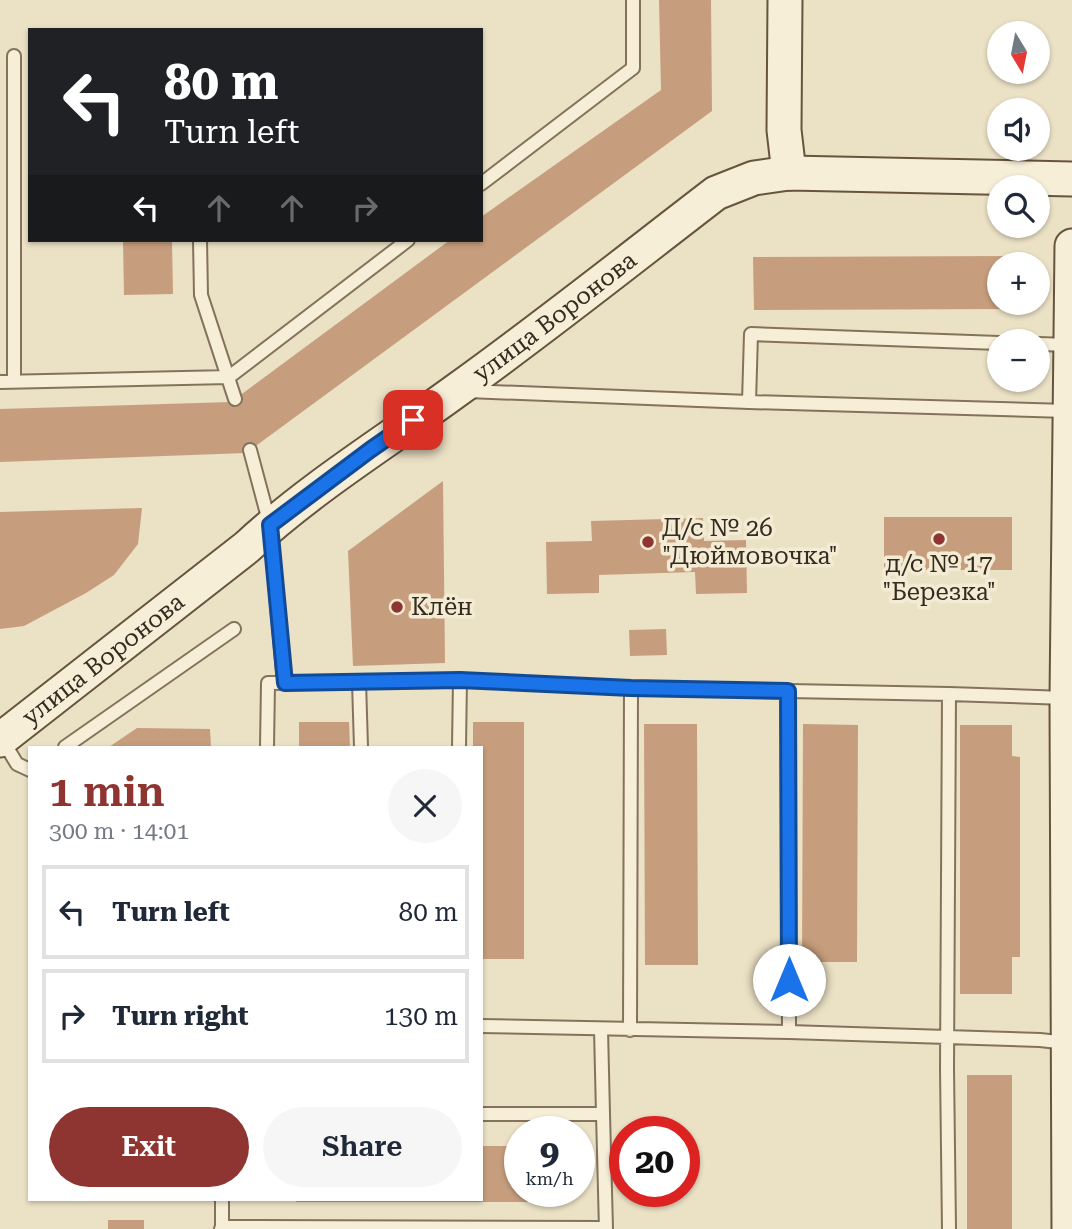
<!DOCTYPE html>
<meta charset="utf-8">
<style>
body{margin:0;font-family:"Roboto Serif",serif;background:#f6f6f7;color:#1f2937;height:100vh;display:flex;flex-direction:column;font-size:26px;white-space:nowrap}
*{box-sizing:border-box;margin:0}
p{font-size:23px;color:#747a83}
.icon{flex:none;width:38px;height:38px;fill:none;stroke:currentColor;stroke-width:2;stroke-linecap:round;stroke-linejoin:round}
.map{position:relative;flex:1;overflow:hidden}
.drawer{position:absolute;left:28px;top:746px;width:455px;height:455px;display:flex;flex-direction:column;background:#fff;border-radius:0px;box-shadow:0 2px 5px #0004}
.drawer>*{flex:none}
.top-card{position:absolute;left:28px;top:28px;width:455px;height:214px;border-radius:0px;box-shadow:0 2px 5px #0004;background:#202124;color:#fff;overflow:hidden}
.needle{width:46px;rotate:170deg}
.controls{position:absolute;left:987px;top:21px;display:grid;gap:14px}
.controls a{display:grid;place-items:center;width:63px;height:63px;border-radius:50%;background:#fff;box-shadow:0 2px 5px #0004;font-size:35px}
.speed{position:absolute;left:504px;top:1116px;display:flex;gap:14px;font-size:35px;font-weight:700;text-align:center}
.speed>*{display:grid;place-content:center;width:91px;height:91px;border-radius:50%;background:#fff;box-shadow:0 2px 5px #0004;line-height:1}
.speed small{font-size:18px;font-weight:400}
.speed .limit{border:10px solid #d22;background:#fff;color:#111}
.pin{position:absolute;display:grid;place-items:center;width:60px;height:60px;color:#fff;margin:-30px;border-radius:14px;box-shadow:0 4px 10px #0006}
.me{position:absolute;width:77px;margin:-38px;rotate:0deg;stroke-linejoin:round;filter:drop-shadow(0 0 5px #0008)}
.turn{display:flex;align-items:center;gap:24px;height:147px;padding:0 21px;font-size:32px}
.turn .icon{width:91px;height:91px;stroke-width:2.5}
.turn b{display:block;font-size:49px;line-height:60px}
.lanes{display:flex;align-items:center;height:66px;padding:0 21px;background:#0003;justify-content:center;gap:35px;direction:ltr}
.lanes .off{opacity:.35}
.round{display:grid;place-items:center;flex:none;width:74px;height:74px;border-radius:37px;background:#f6f6f7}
.head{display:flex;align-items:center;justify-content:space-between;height:119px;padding:0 21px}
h1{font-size:42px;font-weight:600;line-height:52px;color:#8e3431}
.action{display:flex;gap:14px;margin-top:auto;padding:14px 21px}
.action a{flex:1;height:80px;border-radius:42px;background:#8e3431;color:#fff;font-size:28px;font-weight:600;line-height:80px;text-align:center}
.action a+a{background:#f6f6f7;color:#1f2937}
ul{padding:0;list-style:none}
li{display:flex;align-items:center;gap:21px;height:94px;margin:0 14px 10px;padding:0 7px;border:4px solid #e0e1e3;border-radius:0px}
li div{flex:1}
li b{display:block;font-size:26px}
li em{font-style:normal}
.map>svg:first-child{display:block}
</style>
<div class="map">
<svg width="1072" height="1229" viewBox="0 0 1072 1229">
<rect width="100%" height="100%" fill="#ebe1c5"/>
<path fill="#c69e7d" d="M659,0H711L712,111L246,453L0,462V409L231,402L450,240H481V217L661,90Z
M123,240H172L173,294L124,295Z
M1007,256V264H999V303H1007V309L754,310L753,257Z
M443,481L445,663L353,666L348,551Z
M142,508L138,544L114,575L86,593L24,626L0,629V512Z
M884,517H1012V570H884Z
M703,518L704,541L746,540L747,593L696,594L695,572L599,575V593L547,594L546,542L592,541L591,521Z
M666,629L667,655L630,656L629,630Z
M299,722H349L350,747H299Z
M473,722H524V959H481V747H473Z
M644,724H697L698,965H645Z
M803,724L858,725L857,962H802Z
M960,725H1012V756L1020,757V957H1012V994H960Z
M137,728L210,729L211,747H109Z
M967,1075H1012V1229H967Z
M481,1146H520V1192H567V1202H296V1199H481Z
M108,1220H144V1229H108Z"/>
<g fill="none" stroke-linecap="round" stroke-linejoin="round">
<defs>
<path id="lane" d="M481,184L633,68V0
M200,240L201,295L235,399
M1038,344L1070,345
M14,381V56
M0,382L229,377L408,240
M467,391L749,402L751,334L999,343
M749,402L1067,411
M250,450L270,525L284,683
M359,682L460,680L631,688L949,694L1066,698
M788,691L789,1032
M2,739L17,764L30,770
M65,747L234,629
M267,747L268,683L359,682L361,747
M459,747L460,680
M481,1026L789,1032L1040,1040L1067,1043
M601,1029L603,1114
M630,1030L631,688
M481,1114H603L606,1229
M222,1199V1227
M221,1229L222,1227L606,1228
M949,1229L947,1068L949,694"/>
<g id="secondary">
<path d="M785,0L784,130L789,173"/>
<path id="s1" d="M0,740L247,547C312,487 386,442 457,390C545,327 630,259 716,193L754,178L789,173L1072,179"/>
<path d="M1069,1229L1067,698L1072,246"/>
</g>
</defs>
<use href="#lane" stroke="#84735c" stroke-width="16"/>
<use href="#secondary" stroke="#66543f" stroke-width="37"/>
<use href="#lane" stroke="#f6eed7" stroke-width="12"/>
<use href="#secondary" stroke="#f6eed7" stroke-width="33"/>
</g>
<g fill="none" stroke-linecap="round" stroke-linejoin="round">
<defs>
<path id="route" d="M413,420L370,450L270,525L285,683L460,680L631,688L788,691L789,980"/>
</defs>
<use href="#route" stroke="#114b97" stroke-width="18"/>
<use href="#route" stroke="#1a73e8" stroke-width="12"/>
</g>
<g fill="#8e3431" stroke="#f3ebd4" stroke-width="2.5">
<circle cx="939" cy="539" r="7"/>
<circle cx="648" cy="542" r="7"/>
<circle cx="397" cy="607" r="7"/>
</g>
<g text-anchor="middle" stroke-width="7" stroke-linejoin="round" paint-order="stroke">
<g font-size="24" fill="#352b1f" stroke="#f3ebd4">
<text dy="8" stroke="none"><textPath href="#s1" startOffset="698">улица Воронова</textPath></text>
<text dy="8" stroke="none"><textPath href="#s1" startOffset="131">улица Воронова</textPath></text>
</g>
<g font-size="24" fill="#352b1f" stroke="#f3ebd4" text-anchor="start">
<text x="662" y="536">Д/с № 26<tspan x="662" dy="28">"Дюймовочка"</tspan></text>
<text x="939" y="572" text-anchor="middle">д/с № 17<tspan x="939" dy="28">"Березка"</tspan></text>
<text x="411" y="615">Клён</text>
</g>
</g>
</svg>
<div class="controls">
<a><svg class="needle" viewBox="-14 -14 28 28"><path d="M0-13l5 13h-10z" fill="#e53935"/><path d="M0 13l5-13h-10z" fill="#747a83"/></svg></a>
<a><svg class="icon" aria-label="sound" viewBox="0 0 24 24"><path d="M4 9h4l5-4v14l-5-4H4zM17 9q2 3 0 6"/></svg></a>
<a><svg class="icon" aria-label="search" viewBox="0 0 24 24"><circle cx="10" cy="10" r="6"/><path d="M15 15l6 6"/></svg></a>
<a>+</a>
<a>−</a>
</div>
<div class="speed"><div>9<small>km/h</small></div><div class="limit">20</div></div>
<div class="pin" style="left:413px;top:420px;background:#d93025"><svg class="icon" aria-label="arrive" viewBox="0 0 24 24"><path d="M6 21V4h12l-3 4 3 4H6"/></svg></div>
<svg class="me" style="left:789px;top:980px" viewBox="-20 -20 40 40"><circle r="19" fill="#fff"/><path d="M0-13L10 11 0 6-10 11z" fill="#1a73e8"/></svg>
<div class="top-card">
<div class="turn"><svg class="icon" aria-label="left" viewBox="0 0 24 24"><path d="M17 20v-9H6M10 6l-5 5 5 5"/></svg><div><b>80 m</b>Turn left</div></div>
<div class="lanes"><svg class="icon" aria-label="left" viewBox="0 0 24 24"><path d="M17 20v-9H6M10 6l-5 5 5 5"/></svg><svg class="icon off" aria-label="ahead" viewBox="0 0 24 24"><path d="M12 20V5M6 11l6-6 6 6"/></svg><svg class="icon off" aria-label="ahead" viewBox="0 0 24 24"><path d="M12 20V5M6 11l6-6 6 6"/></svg><svg class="icon off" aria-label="right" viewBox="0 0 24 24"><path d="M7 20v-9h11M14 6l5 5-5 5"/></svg></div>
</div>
<section class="drawer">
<div class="head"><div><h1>1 min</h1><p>300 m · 14:01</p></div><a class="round"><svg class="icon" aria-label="close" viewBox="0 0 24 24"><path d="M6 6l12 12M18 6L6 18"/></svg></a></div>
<ul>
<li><svg class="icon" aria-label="left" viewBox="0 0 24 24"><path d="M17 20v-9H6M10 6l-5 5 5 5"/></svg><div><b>Turn left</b></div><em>80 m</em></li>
<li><svg class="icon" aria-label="right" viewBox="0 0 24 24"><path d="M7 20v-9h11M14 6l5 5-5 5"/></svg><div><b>Turn right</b></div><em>130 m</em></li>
</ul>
<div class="action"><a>Exit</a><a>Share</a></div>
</section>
</div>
